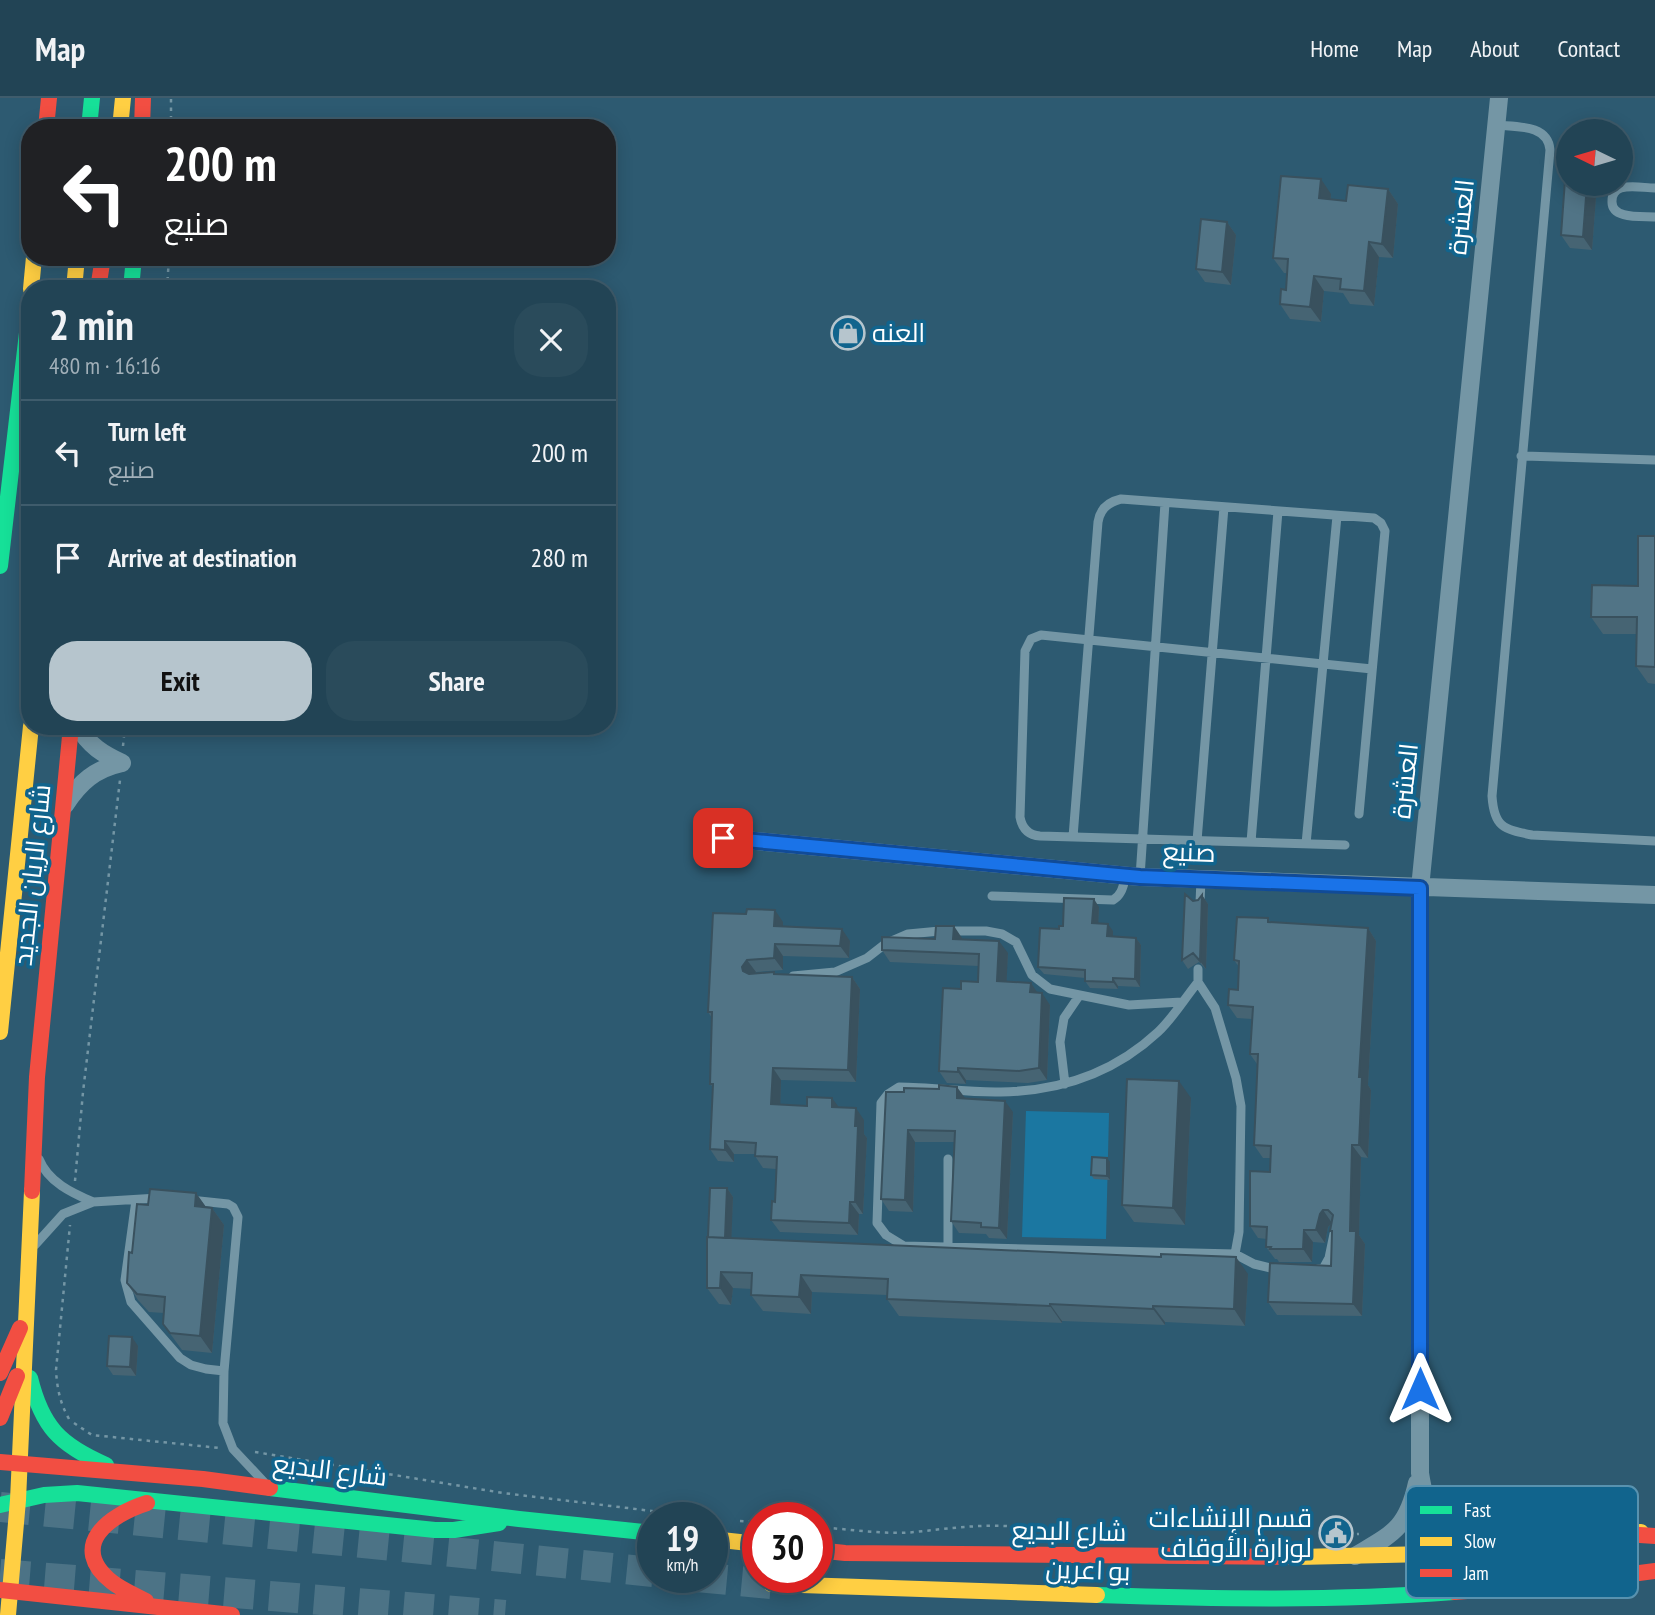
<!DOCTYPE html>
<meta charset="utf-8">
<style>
body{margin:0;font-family:"PT Sans Narrow",Cairo,sans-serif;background:#2a4b5b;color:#f1f3f6;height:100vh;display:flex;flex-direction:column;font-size:26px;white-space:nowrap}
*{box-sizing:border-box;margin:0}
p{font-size:23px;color:#a2b0b9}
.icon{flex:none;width:38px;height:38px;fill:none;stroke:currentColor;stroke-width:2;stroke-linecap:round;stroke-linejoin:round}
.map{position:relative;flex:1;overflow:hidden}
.drawer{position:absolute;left:21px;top:182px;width:595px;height:455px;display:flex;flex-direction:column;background:#245;border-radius:28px;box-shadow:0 4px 18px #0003,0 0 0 2px #3f5c6c}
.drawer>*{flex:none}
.banner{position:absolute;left:21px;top:21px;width:595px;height:147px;border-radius:28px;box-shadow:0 4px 18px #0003,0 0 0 2px #3f5c6c;background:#202124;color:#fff;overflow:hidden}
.needle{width:46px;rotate:275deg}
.buttons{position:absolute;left:1556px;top:21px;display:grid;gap:14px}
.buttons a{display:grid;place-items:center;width:77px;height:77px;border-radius:50%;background:#245;box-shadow:0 4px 18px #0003,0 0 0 2px #3f5c6c;font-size:35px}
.speed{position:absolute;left:637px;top:1404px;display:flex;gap:14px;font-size:35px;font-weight:700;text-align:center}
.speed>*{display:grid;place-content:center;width:91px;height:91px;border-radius:50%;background:#245;box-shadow:0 4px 18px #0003,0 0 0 2px #3f5c6c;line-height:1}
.speed small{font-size:18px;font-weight:400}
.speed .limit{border:10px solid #d22;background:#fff;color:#111}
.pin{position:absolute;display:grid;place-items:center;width:60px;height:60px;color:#fff;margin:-30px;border-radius:14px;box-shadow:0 4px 10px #0006}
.me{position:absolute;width:77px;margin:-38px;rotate:0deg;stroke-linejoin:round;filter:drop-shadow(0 0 5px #0008)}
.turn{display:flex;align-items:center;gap:24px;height:147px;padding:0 28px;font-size:32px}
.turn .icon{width:91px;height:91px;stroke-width:2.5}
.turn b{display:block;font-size:49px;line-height:60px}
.round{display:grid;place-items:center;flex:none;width:74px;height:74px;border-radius:28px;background:#2a4b5b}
.head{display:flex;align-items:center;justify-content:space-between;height:119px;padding:0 28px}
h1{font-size:42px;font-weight:800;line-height:52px}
.primary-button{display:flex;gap:14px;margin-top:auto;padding:14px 28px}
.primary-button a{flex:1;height:80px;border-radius:28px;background:#b6c5cd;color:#111;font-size:28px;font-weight:800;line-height:80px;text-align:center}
.primary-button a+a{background:#2a4b5b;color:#f1f3f6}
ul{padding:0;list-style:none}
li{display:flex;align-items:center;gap:21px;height:105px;padding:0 28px;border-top:2px solid #3f5c6c}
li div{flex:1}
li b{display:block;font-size:26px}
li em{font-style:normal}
header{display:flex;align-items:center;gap:42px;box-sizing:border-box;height:98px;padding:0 35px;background:#245;border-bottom:2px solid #3f5c6c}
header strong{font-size:33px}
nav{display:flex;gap:38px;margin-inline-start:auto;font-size:24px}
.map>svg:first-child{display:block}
</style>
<header>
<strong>Map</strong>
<nav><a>Home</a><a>Map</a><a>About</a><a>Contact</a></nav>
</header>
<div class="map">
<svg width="1655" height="1517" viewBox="0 0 1655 1517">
<rect width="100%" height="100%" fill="#2d5a71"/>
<path fill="#1b77a1" d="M1026,1013L1109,1015L1106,1141L1022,1139Z"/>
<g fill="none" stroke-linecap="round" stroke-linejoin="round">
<path stroke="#4c7386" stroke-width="30" stroke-dasharray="30 15" stroke-linecap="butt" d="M0,1409L653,1474
M0,1476L505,1517
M697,1479L771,1486"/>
<path stroke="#7496a5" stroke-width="2.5" stroke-dasharray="3.5 5" stroke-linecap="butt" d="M171,30V0
M167,191L169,159
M123,648L125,628
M75,1083L83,994L120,682
M69,1321C60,1305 57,1290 56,1272L70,1127
M74,1325L92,1337L220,1350
M255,1354L503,1395L702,1419
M740,1423L758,1424
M817,1429C849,1431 884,1437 915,1434C970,1428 1011,1422 1066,1438
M1467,1430H1505
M1323,1438L1359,1436"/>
<path stroke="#7496a5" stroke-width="9" d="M1496,27C1516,29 1548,26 1550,52L1492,698C1494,729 1503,731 1532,737L1655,743
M1655,90C1645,90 1631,87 1621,90C1615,92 1612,97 1612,103C1611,122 1643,118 1655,119
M1521,358L1655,362
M1073,739L1098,424C1100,411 1108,404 1121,401L1374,420L1381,425L1385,433L1359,716
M1197,743L1224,409
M1251,744L1278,413
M1306,746L1337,418
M1345,747L1040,738C1028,737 1022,730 1020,719L1025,553L1031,541L1041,537L1372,571
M1140,779L1165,405
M992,798L1113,802C1122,797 1123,788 1126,778
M1200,805L1201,781
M1198,871V884L1215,910L1236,980L1241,1008L1239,1134L1235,1156L904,1148L886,1137L877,1125L881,1005L888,996L899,989C933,989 968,995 1001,994C1060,993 1114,975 1158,934C1173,920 1185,900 1198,884
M793,878L835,874L867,860L885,846L908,836L940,833H986L1002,836L1016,844L1032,877L1050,891L1129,907L1182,904
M1065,986L1060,944L1064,920L1079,898
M39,1061C48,1084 72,1095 93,1104
M136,1102L125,1182L131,1204L180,1260L191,1267L206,1271L224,1273
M190,1102L228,1106L233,1109L238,1119L224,1273L223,1325L233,1351L264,1384
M35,1147L63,1116L93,1104L158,1100
M948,1149V1061
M1235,1156L1254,1166L1279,1172
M1318,1171H1323L1329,1160L1334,1136"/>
<path stroke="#7496a5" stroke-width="18" d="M78,628C89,648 103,656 122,665
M65,707C80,684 95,671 122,665
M723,740L1140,779L1655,797
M1471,1455C1436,1435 1426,1414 1420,1375V790L1499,0
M1355,1458C1392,1436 1407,1431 1417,1385"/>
<path stroke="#16e098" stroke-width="16" d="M89,30L92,0
M131,191L134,159
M0,468L30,209
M30,1280C42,1329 60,1347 106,1367
M270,1390L519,1421L653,1435
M0,1407L44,1397L77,1395L435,1432H454L499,1425
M1097,1497C1216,1501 1336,1503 1454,1494"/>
<path stroke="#ffcf43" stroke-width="16" d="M120,30L123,0
M31,191L34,159
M74,191L77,159
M0,934L31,628
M712,1441L758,1446
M1298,1459L1471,1455L1641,1434
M771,1486L1097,1497
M8,1517L18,1402L32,1093"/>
<path stroke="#f24e42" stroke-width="16" d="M46,30L49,0
M142,30L143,0
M98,191L103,159
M32,1093L37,979L71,628
M0,1275L20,1230
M0,1320L17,1278
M0,1364L203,1381L270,1390
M1625,1436L1655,1438
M817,1452L845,1455L1298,1459
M0,1492L232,1517
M1454,1494L1556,1486L1655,1473
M146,1503C135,1497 122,1492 112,1484C67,1448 109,1417 147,1405"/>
</g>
<path fill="#466473" d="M1568,86H1597L1592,152L1570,150L1561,137Z
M1388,91L1398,106L1393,160L1379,159L1374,208L1350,206L1343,195L1324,193L1321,224L1290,221L1280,206L1286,192L1287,175H1284L1273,160L1331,96V102L1346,103Z
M1227,124L1236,137L1231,187L1205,184L1196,171Z
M1655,438V586L1648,585L1636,568L1637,536H1603L1591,519L1638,488Z
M1202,797L1208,806L1206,871L1199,864L1188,871L1182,862L1193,803L1198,802Z
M1099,809L1098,825L1113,833V839L1136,840L1141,847L1140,889L1118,888V891L1090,890L1085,883V880L1044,876L1038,869L1059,831Z
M713,815L783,824V828L850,843L849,860L783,858V872L756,874L755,875L852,879L860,891L856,984L781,982L780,1007L839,1009L864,1022V1036L867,1040L863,1116H859L858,1137L780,1134L771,1122L775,1104L776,1071L763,1070L755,1058V1056H734V1064L718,1063L710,1051L713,989L710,986L712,920L708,914Z
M1268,820L1270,824L1368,830L1376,843L1368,987L1371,992L1368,1060L1361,1059L1359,1137L1365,1146L1362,1218L1277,1217L1268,1204L1331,1168L1332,1136L1330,1133L1332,1125L1328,1129L1325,1145L1313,1144L1312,1164H1279L1277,1161H1275L1266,1149L1267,1141L1258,1140L1250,1128L1270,1074V1060H1263L1254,1047L1257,966L1250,956L1252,921L1237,920L1228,907L1238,892L1239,869L1234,862Z
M962,840V842L1008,855L1006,884L1037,895L1050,907L1047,982L1028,985L966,982V986L947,985L939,973L961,891L978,884L979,868L890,864L882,852L935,841Z
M904,994L965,1000L1013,1014L1007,1141L989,1140L986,1136L959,1135L951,1123L954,1044H915L913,1114L889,1113L881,1101Z
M1191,1000L1185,1127L1134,1124L1122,1107Z
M1110,1064V1082L1094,1081L1091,1077Z
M727,1090L733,1099L731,1140L1248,1176L1245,1228L1165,1224V1227L1062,1223V1225L899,1218L887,1201V1197L812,1194L811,1216L763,1213L751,1197L752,1191L733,1190L731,1207L719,1206L707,1190L708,1139Z
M196,1095L206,1109L212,1110L224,1127L212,1255L182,1252L163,1226L164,1215L149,1214L138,1202L127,1185L148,1107Z
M138,1248L136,1278L113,1277L107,1268Z"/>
<path fill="#39515e" d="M1321,81L1331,96L1330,115L1319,100Z
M1587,86H1597L1592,152L1583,139Z
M1388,91L1398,106L1393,160L1382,146Z
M1227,124L1236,137L1231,187L1222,174Z
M1369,144L1379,159L1374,208L1364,193Z
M1314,178L1324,193L1321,224L1310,209Z
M1202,797L1208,806L1206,871L1200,863Z
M1094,801L1099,809L1098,833L1092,825Z
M775,812L783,824V840L774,828Z
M1108,826L1113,833V846L1107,838Z
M954,828L962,840L961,853L953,841Z
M1368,830L1376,843L1368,987L1371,992L1368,1060L1359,1047V979Z
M842,831L850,843L849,860L840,848Z
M1136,840L1141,847L1140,889L1135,881Z
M999,843L1008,855L1006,895L997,883Z
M775,846L783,858V872L774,860Z
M747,862L756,874L750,881L743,873L742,869Z
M852,879L860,891L856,984L848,972Z
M1113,880L1118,888V891L1113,884Z
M1031,885L1039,897L1030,894Z
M1042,895L1050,907L1047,982L1039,970Z
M773,970L781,982L780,1018L771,1006Z
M958,970L966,982V986L958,974Z
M1179,983L1191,1000L1185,1127L1173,1110Z
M957,989L965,1000V1012L957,1000Z
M832,1000L841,1012L832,1009Z
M1005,1003L1013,1014L1007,1141L999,1130Z
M856,1010L864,1022V1036L867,1040L863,1116L855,1104Z
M908,1032L915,1044L913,1114L905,1102Z
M725,1043L734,1056V1064L725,1052Z
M1352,1047L1361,1059L1359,1137L1365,1146L1362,1218L1353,1206L1350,1133Z
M1107,1060L1110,1064V1082L1107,1078Z
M727,1090L733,1099L731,1151L725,1142Z
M196,1095L208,1112L195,1108Z
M850,1104L859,1116L858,1137L849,1125Z
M212,1110L224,1127L212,1255L200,1238Z
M1323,1112L1332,1125L1328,1129L1325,1145L1316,1132L1320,1116Z
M1304,1132L1313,1144L1312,1164L1303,1151Z
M1236,1159L1248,1176L1245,1228L1234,1211Z
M721,1174L733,1190L731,1207L720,1190Z
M801,1177L812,1194L811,1216L799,1199Z
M1050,1206L1062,1223V1225L1050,1208Z
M1153,1208L1165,1224V1227L1153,1211Z
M132,1239L138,1248L136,1278L130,1269Z"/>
<path fill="#517486" stroke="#39515e" stroke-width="2" d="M1568,41V86H1587L1583,139L1561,137Z
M1281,78L1321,81L1319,100L1346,103L1348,87L1388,91L1382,146L1369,144L1364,193L1340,191L1341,181L1314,178L1310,209L1280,206L1281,191L1286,192L1288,161L1273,160Z
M1201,121L1227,124L1222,174L1196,171Z
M1638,438H1655V569L1636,568L1637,519H1591L1592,487L1638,488Z
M1185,796L1193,803L1198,802L1202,797L1200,863L1193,855L1182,862Z
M1064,800L1094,801L1092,825L1108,826L1107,838L1136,840L1135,881L1113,880V884L1085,883V872L1038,869L1040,830L1059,831V828H1063Z
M747,811L775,812L774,828L842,831L840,848L775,846L774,860L747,862L742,869L743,873L749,876L774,874V876L852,879L848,972L773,970L771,1006L807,1008V999L832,1000V1009L856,1010L855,1028H858L855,1104H850L849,1125L771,1122L772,1103L775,1104L777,1059L755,1058L756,1045L725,1043V1052L710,1051L713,986H710L712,914H708L713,815L746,816Z
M1237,819L1268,820V824L1368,830L1359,979H1362L1359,1047H1352L1350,1133H1356L1353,1206L1268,1204L1270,1165L1331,1168L1332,1133H1330L1333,1117L1328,1112H1323L1320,1116L1316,1132H1304L1303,1151H1270L1271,1149H1266L1267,1129L1250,1128V1073L1270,1074L1271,1048L1254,1047L1258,956H1250L1253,909L1228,907L1229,891L1238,892L1239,863L1234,862Z
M936,828H954L953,841L999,843L997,883L1031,885L1030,894L1042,895L1039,970L1019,973L958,970V974L939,973L943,890L961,891V883L978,884L979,856L882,852V839L935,841Z
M1127,981L1179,983L1173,1110L1122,1107Z
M939,987L957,989V1000L1005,1003L999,1130L981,1129V1125L951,1123L955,1033L908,1032L905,1102L881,1101L886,994H904V990L939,991Z
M1092,1059L1107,1060V1078L1091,1077Z
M710,1090H727L725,1140L708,1139Z
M150,1091L196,1095L195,1108L212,1110L200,1238L170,1235L163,1226L165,1199L137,1196L127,1185L129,1154L132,1155L137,1106L148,1107Z
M707,1139L1161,1159V1156L1236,1159L1234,1211L1153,1208V1211L1050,1206V1208L887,1201L888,1181L801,1177L799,1199L751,1197L752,1175L721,1174L720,1190H707Z
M109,1238L132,1239L130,1269L107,1268Z"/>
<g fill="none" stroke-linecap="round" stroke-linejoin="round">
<defs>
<path id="route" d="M723,740L1140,779L1420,790V1291"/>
</defs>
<use href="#route" stroke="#114b97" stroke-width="18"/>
<use href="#route" stroke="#1a73e8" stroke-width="12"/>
</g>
<defs>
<symbol id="shop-ring" viewBox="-11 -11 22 22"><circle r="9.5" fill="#11648d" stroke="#b6c5cd" stroke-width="1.5"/><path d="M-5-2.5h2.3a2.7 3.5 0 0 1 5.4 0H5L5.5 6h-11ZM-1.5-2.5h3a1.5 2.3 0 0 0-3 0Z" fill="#b6c5cd"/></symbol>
<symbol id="civic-ring" viewBox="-11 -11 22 22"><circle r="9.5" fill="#11648d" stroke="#b6c5cd" stroke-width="1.5"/><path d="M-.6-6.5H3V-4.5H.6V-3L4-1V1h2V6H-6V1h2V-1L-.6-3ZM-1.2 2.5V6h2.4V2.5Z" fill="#b6c5cd"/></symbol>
</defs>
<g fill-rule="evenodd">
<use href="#shop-ring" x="829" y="216" width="38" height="38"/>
<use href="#civic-ring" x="1317" y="1416" width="38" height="38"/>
</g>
<g text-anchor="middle" stroke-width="7" stroke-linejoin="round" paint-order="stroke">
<g font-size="26" fill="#fff" stroke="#11648d">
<text transform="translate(1461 119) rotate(-84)" y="9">العشرة</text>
<text transform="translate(1405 683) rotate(-84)" y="9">العشرة</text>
<text transform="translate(1189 754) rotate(2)" y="9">صنيع</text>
<text transform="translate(32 777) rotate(-84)" y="9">شارع الريان الجديد</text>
<text transform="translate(330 1372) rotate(7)" y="9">شارع البديع</text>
<text transform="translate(1069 1433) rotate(1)" y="9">شارع البديع</text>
<text transform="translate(1088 1472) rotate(2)" y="9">بو اعرين</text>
</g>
<g font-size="26" fill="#fff" stroke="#11648d" text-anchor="start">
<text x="872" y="244">العنه</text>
<text x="1312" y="1429" text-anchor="end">قسم الإنشاءات<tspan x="1312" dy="30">لوزارة الأوقاف</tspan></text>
</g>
</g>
<rect x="1406" y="1388" width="232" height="112" rx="10" fill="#11648d" stroke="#5892af" stroke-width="2"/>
<rect x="1420" y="1408" width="32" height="8" fill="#16e098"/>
<rect x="1420" y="1439" width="32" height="9" fill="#ffcf43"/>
<rect x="1420" y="1471" width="32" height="8" fill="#f24e42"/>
<g font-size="19" fill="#fff">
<text x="1464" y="1419">Fast</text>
<text x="1464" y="1450">Slow</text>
<text x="1464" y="1482">Jam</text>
</g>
</svg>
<div class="buttons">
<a><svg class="needle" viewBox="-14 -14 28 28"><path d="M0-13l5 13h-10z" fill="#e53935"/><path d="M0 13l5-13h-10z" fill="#a2b0b9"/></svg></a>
</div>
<div class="speed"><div>19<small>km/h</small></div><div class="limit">30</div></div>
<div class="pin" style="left:723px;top:740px;background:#d93025"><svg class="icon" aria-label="arrive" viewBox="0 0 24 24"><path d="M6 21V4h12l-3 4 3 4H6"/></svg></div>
<svg class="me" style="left:1420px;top:1291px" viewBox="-20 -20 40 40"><path d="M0-17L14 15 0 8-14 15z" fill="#1a73e8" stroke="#fff" stroke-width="4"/></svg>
<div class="banner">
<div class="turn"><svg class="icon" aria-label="left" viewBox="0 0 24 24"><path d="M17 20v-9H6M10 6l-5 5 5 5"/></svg><div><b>200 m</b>صنيع</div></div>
</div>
<section class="drawer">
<div class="head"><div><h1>2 min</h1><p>480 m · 16:16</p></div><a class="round"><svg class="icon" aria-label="close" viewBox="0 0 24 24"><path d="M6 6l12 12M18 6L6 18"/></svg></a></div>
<ul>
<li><svg class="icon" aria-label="left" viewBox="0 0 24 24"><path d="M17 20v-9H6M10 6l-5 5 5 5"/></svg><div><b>Turn left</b><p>صنيع</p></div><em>200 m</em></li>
<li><svg class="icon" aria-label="arrive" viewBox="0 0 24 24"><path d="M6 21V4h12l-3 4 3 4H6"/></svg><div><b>Arrive at destination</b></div><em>280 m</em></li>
</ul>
<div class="primary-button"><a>Exit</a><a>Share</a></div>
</section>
</div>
